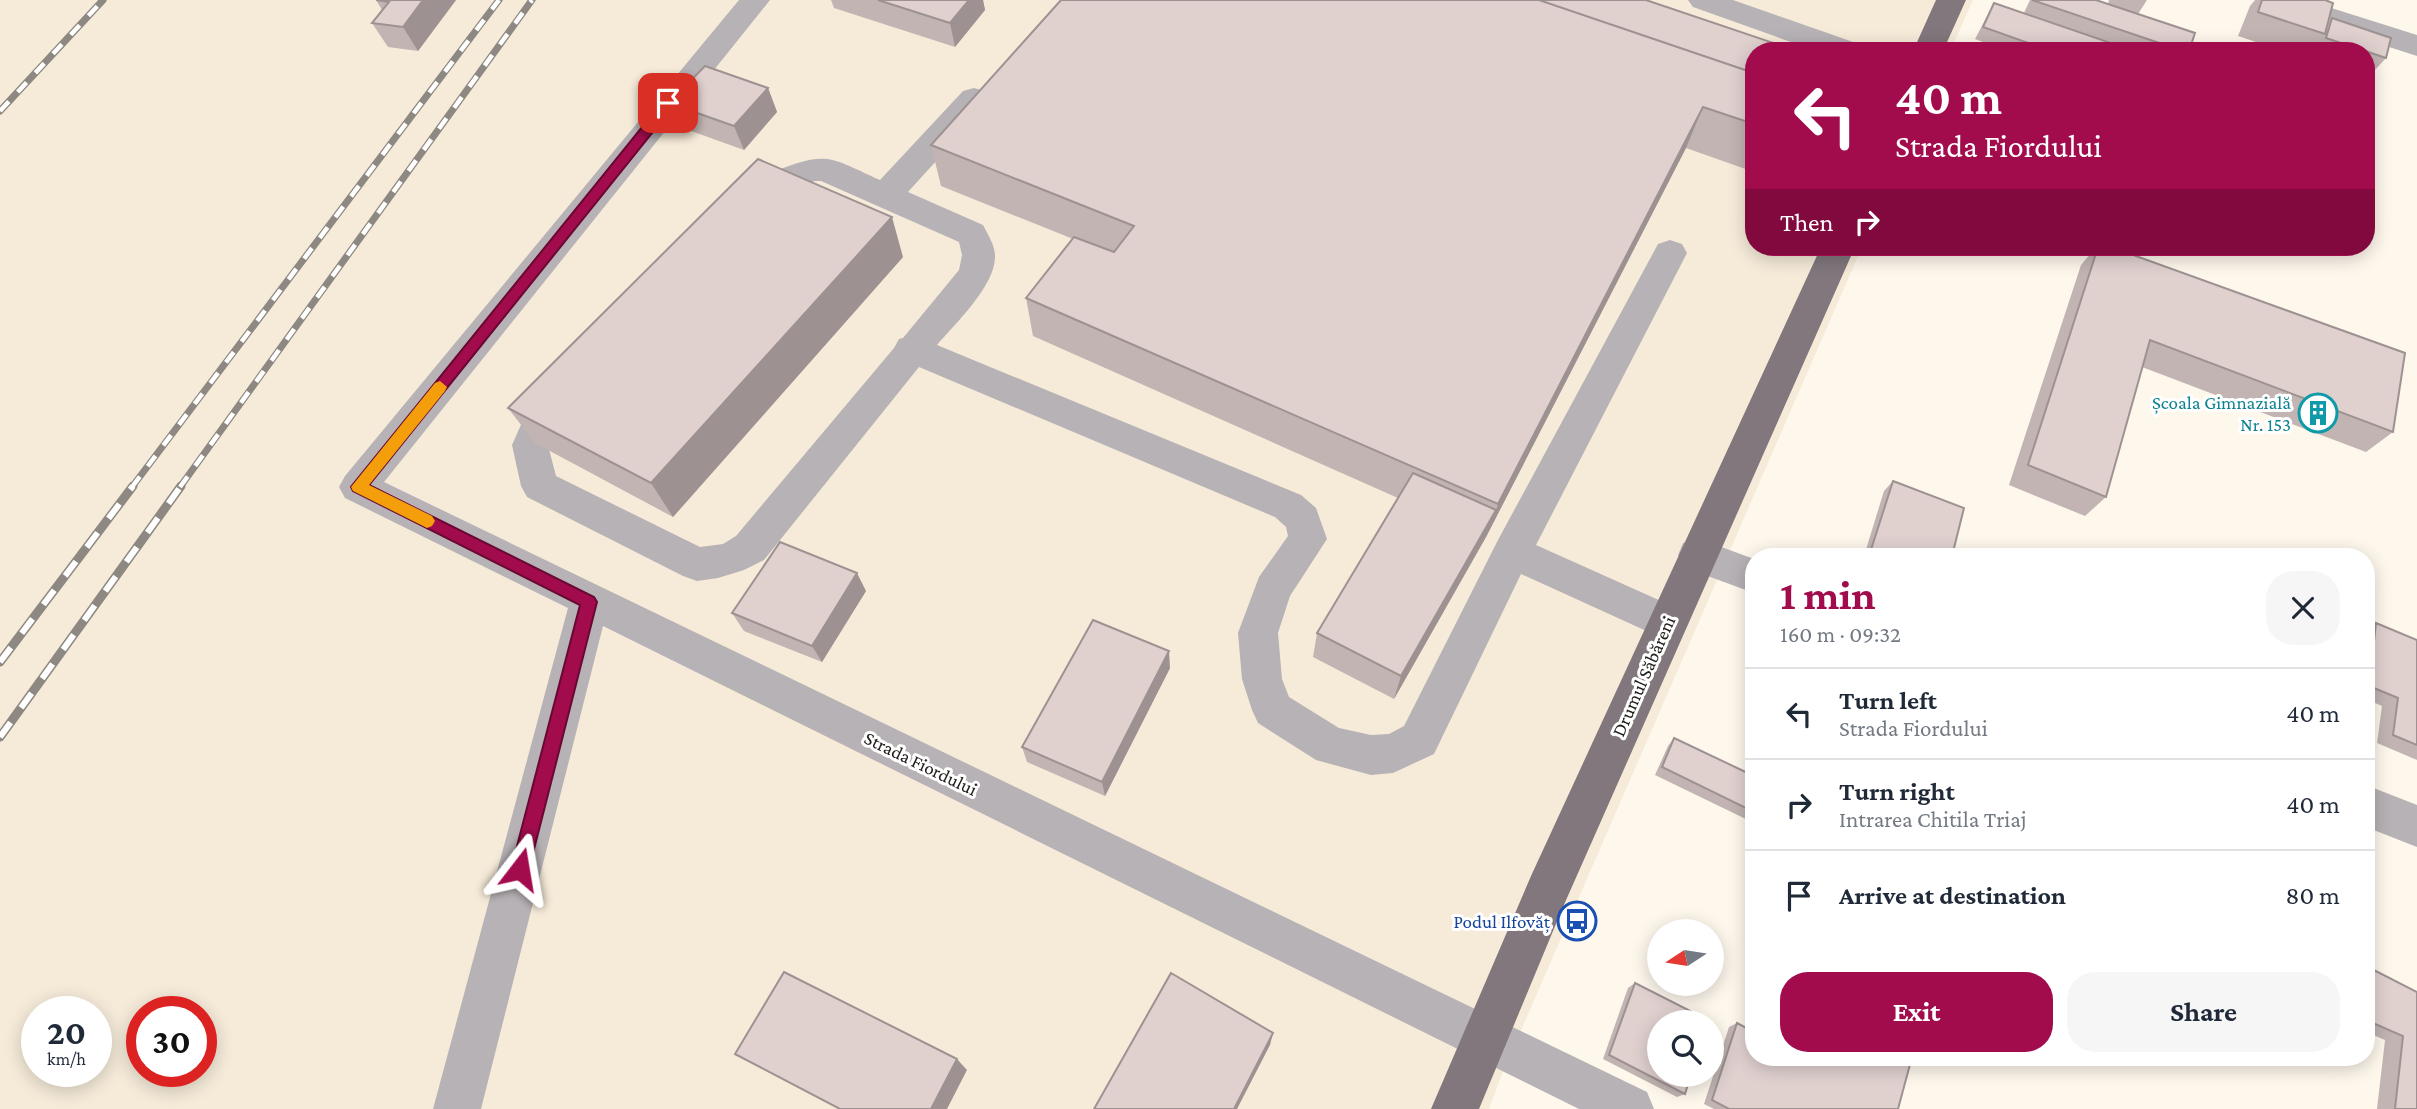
<!DOCTYPE html>
<meta charset="utf-8">
<style>
body{margin:0;font-family:"Crimson Pro",serif;background:#f6f6f7;color:#1f2937;height:100vh;display:flex;flex-direction:column;font-size:26px;white-space:nowrap}
*{box-sizing:border-box;margin:0}
p{font-size:23px;color:#747a83}
.icon{flex:none;width:38px;height:38px;fill:none;stroke:currentColor;stroke-width:2;stroke-linecap:round;stroke-linejoin:round}
.map{position:relative;flex:1;overflow:hidden}
.panel{position:absolute;left:1745px;top:548px;width:630px;height:518px;display:flex;flex-direction:column;background:#fff;border-radius:28px;box-shadow:0 4px 18px #0003}
.panel>*{flex:none}
.hud{position:absolute;left:1745px;top:42px;width:630px;height:214px;border-radius:28px;box-shadow:0 4px 18px #0003;background:#a20c4d;color:#fff;overflow:hidden}
.needle{width:46px;rotate:258deg}
.buttons{position:absolute;left:1647px;top:919px;display:grid;gap:14px}
.buttons a{display:grid;place-items:center;width:77px;height:77px;border-radius:50%;background:#fff;box-shadow:0 4px 18px #0003;font-size:35px}
.speed{position:absolute;left:21px;top:996px;display:flex;gap:14px;font-size:35px;font-weight:700;text-align:center}
.speed>*{display:grid;place-content:center;width:91px;height:91px;border-radius:50%;background:#fff;box-shadow:0 4px 18px #0003;line-height:1}
.speed small{font-size:18px;font-weight:400}
.speed .limit{border:10px solid #d22;background:#fff;color:#111}
.pin{position:absolute;display:grid;place-items:center;width:60px;height:60px;color:#fff;margin:-30px;border-radius:14px;box-shadow:0 4px 10px #0006}
.me{position:absolute;width:77px;margin:-38px;rotate:14deg;stroke-linejoin:round;filter:drop-shadow(0 0 5px #0008)}
.turn{display:flex;align-items:center;gap:24px;height:147px;padding:0 35px;font-size:32px}
.turn .icon{width:91px;height:91px;stroke-width:2.5}
.turn b{display:block;font-size:49px;line-height:60px}
.then{display:flex;align-items:center;height:66px;padding:0 35px;background:#0003;gap:14px;font-size:26px}
.round{display:grid;place-items:center;flex:none;width:74px;height:74px;border-radius:28px;background:#f6f6f7}
.head{display:flex;align-items:center;justify-content:space-between;height:119px;padding:0 35px}
h1{font-size:42px;font-weight:700;line-height:52px;color:#a20c4d}
.button{display:flex;gap:14px;margin-top:auto;padding:14px 35px}
.button a{flex:1;height:80px;border-radius:28px;background:#a20c4d;color:#fff;font-size:28px;font-weight:700;line-height:80px;text-align:center}
.button a+a{background:#f6f6f7;color:#1f2937}
ul{padding:0;list-style:none}
li{display:flex;align-items:center;gap:21px;height:91px;padding:0 35px;border-top:2px solid #e0e1e3}
li div{flex:1}
li b{display:block;font-size:26px}
li em{font-style:normal}
.map>svg:first-child{display:block}
</style>
<div class="map">
<svg width="2417" height="1109" viewBox="0 0 2417 1109">
<rect width="100%" height="100%" fill="#fef7ec"/>
<path fill="#f6ebd9" fill-rule="evenodd" d="M0,0H1973L1950,51H1754V247H1862L1502,1074L1489,1109H0ZM37,1012H96V1071H37ZM142,1012H201V1071H142Z"/>
<g fill="none" stroke-linecap="round" stroke-linejoin="round">
<path fill="#b7b2b5" fill-rule="evenodd" d="M739,0H770L384,482L1647,1092L1654,1109H1579L603,626L481,1109H433L568,608L345,498L339,487L345,476Z
M1688,0H1733L1859,44L1863,51H1816L1693,7Z
M2260,0H2306L2417,35V56L2265,7Z
M974,88L985,91L989,99L985,107L908,192L983,225C988,235 995,245 995,256C996,285 955,324 937,345L1301,495L1316,508L1327,539L1290,596L1278,633L1282,679L1289,697L1339,728L1371,735L1389,734L1404,726L1498,540L1658,244L1670,240L1682,244L1687,253L1536,545L1681,610L1687,622L1681,634L1667,640L1653,634L1521,574L1434,754L1393,773L1371,775L1316,760L1258,723L1252,710L1242,679L1238,633L1259,577L1288,536L1286,527L1275,517L919,367L764,560L744,570L718,578L697,581L683,576L527,497L521,486L512,445L524,418L773,172C828,150 829,157 880,180L963,91ZM815,181H821L959,242L962,255L959,270L903,338L899,339L894,348L736,536L723,544L700,547L556,476L548,445L551,438L795,188Z
M1697,538L1754,559V593L1683,567L1678,555L1683,543Z
M2366,785L2417,805V847L2366,827Z"/>
<path fill="#81777c" fill-rule="evenodd" d="M1936,0H1966L1943,51H1913Z
M1821,247H1855L1563,907L1479,1109H1431L1531,876Z"/>
<defs>
<path id="rail-far1" d="M0,111L103,0
M132,487L499,0
M180,487L532,0"/>
<path id="rail" d="M0,662L133,486
M0,737L181,486"/>
</defs>
<use href="#rail-far1" stroke="#8d8881" stroke-width="7"/>
<use href="#rail" stroke="#8d8881" stroke-width="9"/>
<use href="#rail-far1" stroke="#fff" stroke-width="4.5" stroke-dasharray="13" stroke-linecap="butt"/>
<use href="#rail" stroke="#fff" stroke-width="6" stroke-dasharray="18" stroke-linecap="butt"/>
</g>
<path fill="#c1b4b2" d="M376,0H456L418,51L388,47L372,23L382,10Z
M831,0H983L985,10L955,47L834,8Z
M2030,0H2096L2108,4L2109,0H2147L2138,14L2189,51H2137L2024,13Z
M2255,0H2325L2328,23L2332,18L2386,58L2374,71L2366,68V51H2316L2315,50L2318,42L2310,51H2283L2238,36L2250,6Z
M1994,3L2134,51H2007L1975,39Z
M1754,51V172L1686,148L1486,537L1394,699L1313,657L1317,633L1398,498L1033,336L1026,298L1073,239L941,186L931,145Z
M768,88L777,112L744,150L680,127L669,103Z
M2096,247H2111L2393,432L2366,452L2142,367L2106,497L2085,516L2009,485L2081,265Z
M903,257L673,517L535,443L508,408Z
M1893,481L1952,556H1864L1884,491Z
M866,591L822,662L744,631L732,613Z
M2376,623L2417,640V760L2377,743L2382,706L2366,699V630Z
M1170,668L1105,796L1027,762L1022,747Z
M1674,738L1754,776V823L1655,775L1668,746Z
M2366,966L2417,992V1109H2377L2385,1040L2366,1032Z
M1635,983L1685,1094L1677,1097L1603,1059L1628,988Z
M1737,1023L1754,1032L1898,1109H1714L1704,1104L1729,1027Z"/>
<path fill="#9d9291" d="M423,0H456L418,51L403,27Z
M969,0H983L985,10L955,47L950,23Z
M768,88L777,112L744,150L734,126Z
M1703,107L1686,148L1486,537L1394,699L1401,676L1496,510L1498,504Z
M892,217L903,257L673,517L651,483Z
M857,573L866,591L822,662L812,646Z
M1169,651L1170,668L1105,796L1102,782Z
M1273,1033L1270,1045L1237,1109H1234Z
M957,1059L967,1070L947,1109H931Z"/>
<path fill="#e0d1cf" stroke="#9d9291" stroke-width="2" d="M376,0H423L403,27L372,23L389,2Z
M878,0H969L950,23Z
M1061,0H1539L1754,73V124L1703,107L1498,504L1026,298L1074,237L1114,252L1134,226L931,145Z
M1539,0H1646L1797,51H1754V73Z
M2032,0H2096L2195,33L2189,51H2183Z
M2262,0H2325L2333,3L2325,34L2258,12Z
M1994,3L2134,51H2051L1983,27Z
M2332,18L2391,38L2386,58L2326,38Z
M705,66L768,88L734,126L669,103Z
M758,159L892,217L651,483L508,408Z
M2098,247H2111L2405,353L2393,432L2150,340L2106,497L2028,465Z
M1413,473L1496,510L1401,676L1317,633Z
M1893,481L1964,508L1952,556H1869Z
M780,542L857,573L812,646L732,613Z
M1093,620L1169,651L1102,782L1022,747Z
M2376,623L2417,640V745L2393,735L2398,698L2369,686Z
M1674,738L1754,776V812L1662,767Z
M2366,966L2417,992V1109H2395L2403,1036L2366,1020Z
M784,972L957,1059L931,1109H840L735,1054Z
M1171,973L1273,1033L1234,1109H1094Z
M1635,983L1708,1020V1022H1659V1074H1691L1685,1094L1609,1055Z
M1737,1023L1754,1032V1057H1912L1898,1109H1729L1712,1100Z"/>
<path fill="#a20c4d" stroke="#690832" stroke-width="2" d="M668,99L675,103L673,107L369,485L594,597L597,602L529,869L526,875L520,878L513,875L511,869L580,605L353,491L351,487L664,100Z"/>
<path fill="#f59e0b" d="M440,381L447,387L445,391L369,485L432,516L435,521L432,526L427,528L353,491L351,487L435,383Z"/>
<defs>
<symbol id="building-ring" viewBox="-11 -11 22 22"><circle r="9.5" fill="#fff" stroke="#0f9aa8" stroke-width="1.5"/><path d="M-4-6H4V6H1V3H-1V6H-4ZM-2.5-4.3h1.7v1.8h-1.7ZM.8-4.3h1.7v1.8H.8ZM-2.5-1h1.7V.8h-1.7ZM.8-1h1.7V.8H.8Z" fill="#0f9aa8"/></symbol>
<symbol id="bus-ring" viewBox="-11 -11 22 22"><circle r="9.5" fill="#fff" stroke="#1a4fb4" stroke-width="1.5"/><path d="M-5-6H5V4H4V6H2V4H-2V6H-4V4H-5ZM-3.5-4V0h7V-4ZM-3.5 1.2v1.5H-2V1.2ZM2 1.2v1.5H3.5V1.2Z" fill="#1a4fb4"/></symbol>
</defs>
<g fill-rule="evenodd">
<use href="#building-ring" x="2296" y="391" width="44" height="44"/>
<use href="#bus-ring" x="1555" y="899" width="44" height="44"/>
</g>
<g text-anchor="middle" stroke-width="6" stroke-linejoin="round" paint-order="stroke">
<g font-size="19" fill="#0d838f" stroke="#fff" text-anchor="end">
<text x="2291" y="409">Școala Gimnazială<tspan x="2291" dy="22">Nr. 153</tspan></text>
</g>
<g font-size="19" fill="#22201c" stroke="#fff">
<text transform="translate(1643 676) rotate(-66)" y="7">Drumul Săbăreni</text>
<text transform="translate(921 763) rotate(26)" y="7">Strada Fiordului</text>
</g>
<g font-size="19" fill="#164399" stroke="#fff" text-anchor="end">
<text x="1550" y="928">Podul Ilfovăț</text>
</g>
</g>
</svg>
<div class="buttons">
<a><svg class="needle" viewBox="-14 -14 28 28"><path d="M0-13l5 13h-10z" fill="#e53935"/><path d="M0 13l5-13h-10z" fill="#747a83"/></svg></a>
<a><svg class="icon" aria-label="search" viewBox="0 0 24 24"><circle cx="10" cy="10" r="6"/><path d="M15 15l6 6"/></svg></a>
</div>
<div class="speed"><div>20<small>km/h</small></div><div class="limit">30</div></div>
<div class="pin" style="left:668px;top:103px;background:#d93025"><svg class="icon" aria-label="arrive" viewBox="0 0 24 24"><path d="M6 21V4h12l-3 4 3 4H6"/></svg></div>
<svg class="me" style="left:520px;top:869px" viewBox="-20 -20 40 40"><path d="M0-17L14 15 0 8-14 15z" fill="#a20c4d" stroke="#fff" stroke-width="4"/></svg>
<div class="hud">
<div class="turn"><svg class="icon" aria-label="left" viewBox="0 0 24 24"><path d="M17 20v-9H6M10 6l-5 5 5 5"/></svg><div><b>40 m</b>Strada Fiordului</div></div>
<div class="then">Then<svg class="icon" aria-label="right" viewBox="0 0 24 24"><path d="M7 20v-9h11M14 6l5 5-5 5"/></svg></div>
</div>
<section class="panel">
<div class="head"><div><h1>1 min</h1><p>160 m · 09:32</p></div><a class="round"><svg class="icon" aria-label="close" viewBox="0 0 24 24"><path d="M6 6l12 12M18 6L6 18"/></svg></a></div>
<ul>
<li><svg class="icon" aria-label="left" viewBox="0 0 24 24"><path d="M17 20v-9H6M10 6l-5 5 5 5"/></svg><div><b>Turn left</b><p>Strada Fiordului</p></div><em>40 m</em></li>
<li><svg class="icon" aria-label="right" viewBox="0 0 24 24"><path d="M7 20v-9h11M14 6l5 5-5 5"/></svg><div><b>Turn right</b><p>Intrarea Chitila Triaj</p></div><em>40 m</em></li>
<li><svg class="icon" aria-label="arrive" viewBox="0 0 24 24"><path d="M6 21V4h12l-3 4 3 4H6"/></svg><div><b>Arrive at destination</b></div><em>80 m</em></li>
</ul>
<div class="button"><a>Exit</a><a>Share</a></div>
</section>
</div>
